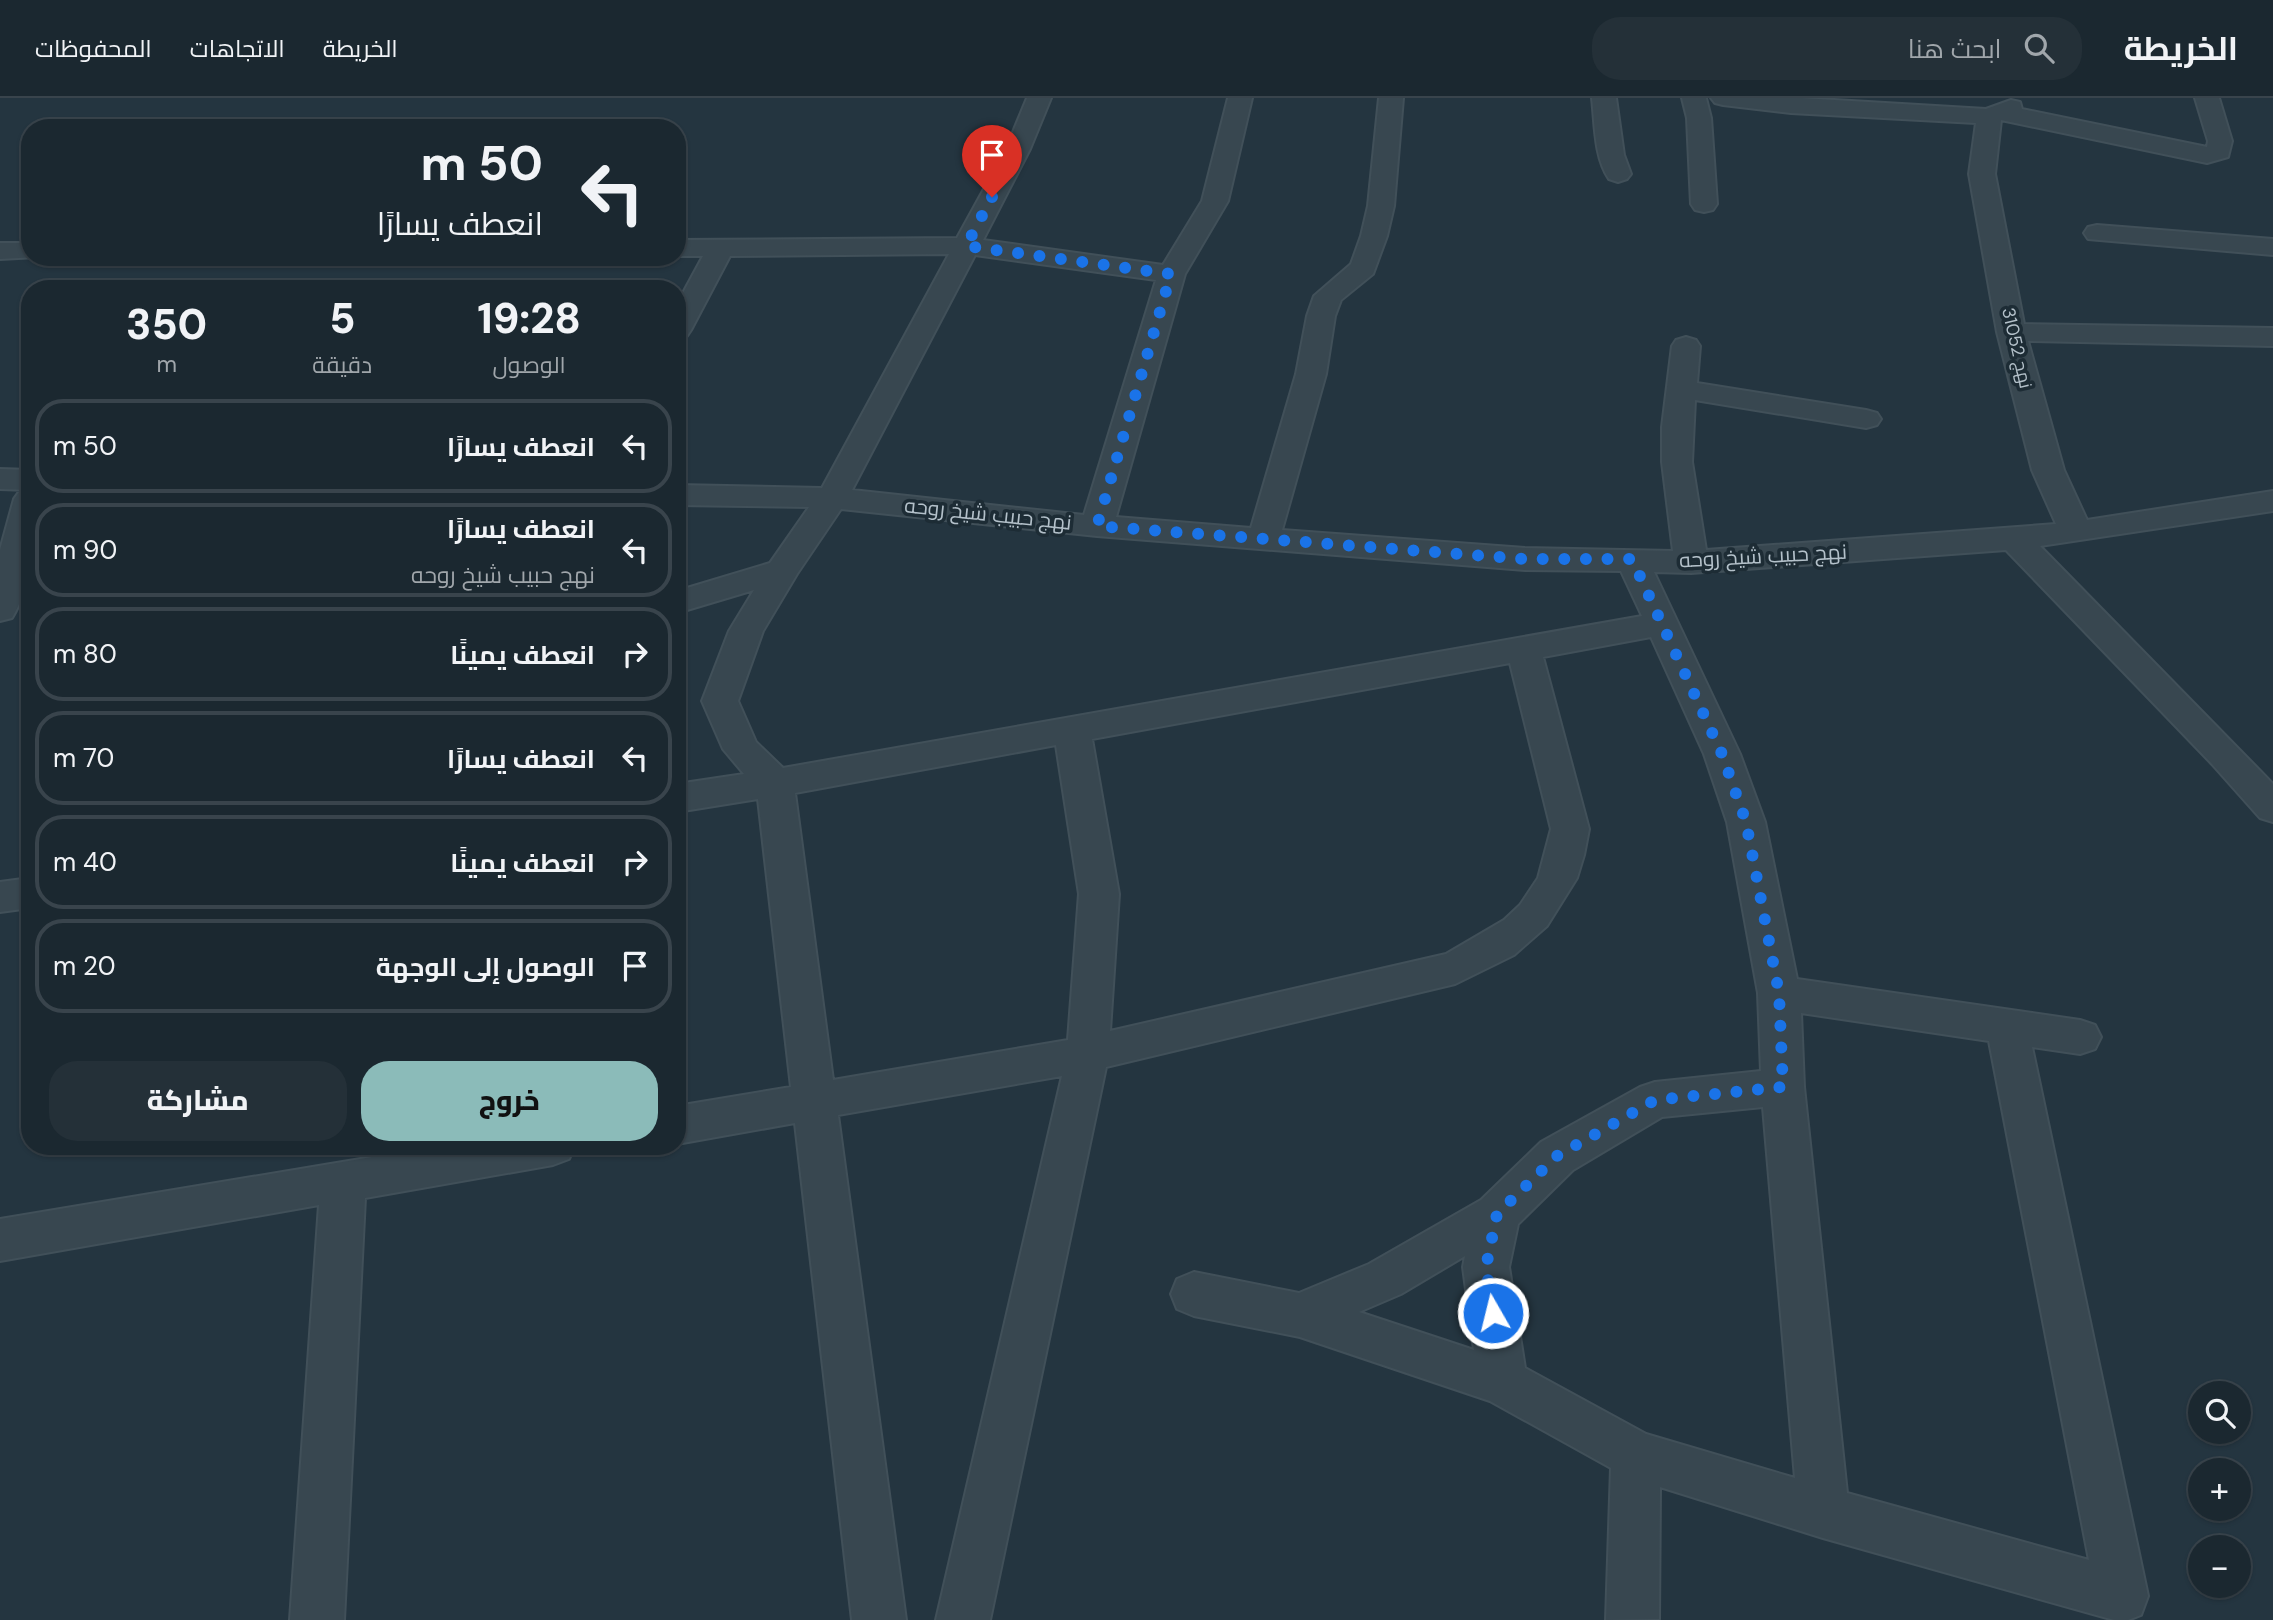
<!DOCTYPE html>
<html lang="ar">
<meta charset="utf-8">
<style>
body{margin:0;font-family:"DM Sans",Cairo,sans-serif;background:#243038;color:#f1f3f6;direction:rtl;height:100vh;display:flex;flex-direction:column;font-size:26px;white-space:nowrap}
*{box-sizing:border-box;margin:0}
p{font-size:23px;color:#a0a6ab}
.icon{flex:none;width:38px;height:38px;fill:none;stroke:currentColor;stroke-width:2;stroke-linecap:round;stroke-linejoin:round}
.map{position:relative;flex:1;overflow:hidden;direction:ltr}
.panel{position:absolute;left:21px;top:182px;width:665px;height:875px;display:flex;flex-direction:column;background:#1b2830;border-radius:28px;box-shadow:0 2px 5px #0004,0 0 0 2px #39444c;direction:rtl}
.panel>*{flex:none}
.guide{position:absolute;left:21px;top:21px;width:665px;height:147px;border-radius:28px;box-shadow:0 2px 5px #0004,0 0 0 2px #39444c;direction:rtl;background:#1b2830;color:#f1f3f6;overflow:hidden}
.buttons{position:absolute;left:2188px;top:1283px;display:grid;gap:14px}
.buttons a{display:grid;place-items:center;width:63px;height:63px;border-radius:50%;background:#1b2830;box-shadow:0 2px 5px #0004,0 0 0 2px #39444c;font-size:35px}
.pin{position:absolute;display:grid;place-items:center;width:60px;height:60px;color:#fff;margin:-72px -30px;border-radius:50% 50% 50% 0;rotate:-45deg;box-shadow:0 0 7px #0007}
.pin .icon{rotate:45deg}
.me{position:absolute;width:77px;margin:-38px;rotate:352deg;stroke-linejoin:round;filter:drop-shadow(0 0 5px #0008)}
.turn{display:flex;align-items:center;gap:24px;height:147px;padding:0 28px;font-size:32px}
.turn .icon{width:91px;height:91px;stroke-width:2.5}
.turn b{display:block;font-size:49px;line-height:60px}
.eta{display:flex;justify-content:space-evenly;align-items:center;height:119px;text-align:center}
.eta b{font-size:42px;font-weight:800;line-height:49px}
.cta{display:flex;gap:14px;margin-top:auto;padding:14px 28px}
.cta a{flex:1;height:80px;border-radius:28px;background:#8bbbb9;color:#111;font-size:28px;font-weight:800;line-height:80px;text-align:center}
.cta a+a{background:#243038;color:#f1f3f6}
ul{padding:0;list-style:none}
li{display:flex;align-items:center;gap:21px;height:94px;margin:0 14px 10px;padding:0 14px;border:4px solid #39444c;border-radius:28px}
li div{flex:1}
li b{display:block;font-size:26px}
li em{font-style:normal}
header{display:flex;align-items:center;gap:42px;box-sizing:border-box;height:98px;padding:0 35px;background:#1b2830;border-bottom:2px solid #39444c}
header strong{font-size:33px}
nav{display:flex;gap:38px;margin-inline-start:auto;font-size:24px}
.search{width:490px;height:63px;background:#243038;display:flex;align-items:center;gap:18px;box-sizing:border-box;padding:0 24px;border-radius:28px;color:#a0a6ab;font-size:26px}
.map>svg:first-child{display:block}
</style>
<header>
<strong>الخريطة</strong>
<div class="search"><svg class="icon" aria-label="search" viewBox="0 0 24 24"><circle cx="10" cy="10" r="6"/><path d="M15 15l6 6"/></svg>ابحث هنا</div>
<nav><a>الخريطة</a><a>الاتجاهات</a><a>المحفوظات</a></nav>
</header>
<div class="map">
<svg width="2273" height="1522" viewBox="0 0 2273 1522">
<rect width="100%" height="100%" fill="#243540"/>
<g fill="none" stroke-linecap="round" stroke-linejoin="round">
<defs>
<path id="minor" d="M1027,0H1051L1030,51L983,142L1163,167L1202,103L1228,0H1252L1228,103L1185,176L1116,419L1251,430L1296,276L1307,218L1314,198L1351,166L1361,138L1368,108L1379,0H1403L1394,108L1387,138L1373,176L1341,202L1335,218L1326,276L1282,432L1525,450L1673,453L1662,364V329L1672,248L1676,242L1686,239L1696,242L1700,248L1697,285L1866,312L1877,315L1881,321L1877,327L1866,330L1695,302L1692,364L1706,452L2056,426L2032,372L1997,234L1969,76L1976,25L1791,15L1723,7L1715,5L1711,0H1801L1986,11L2011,2L2020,4L2022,11L2207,49L2208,43L2195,0H2219L2232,43L2228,59L2207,65L2001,22L1995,76L2024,226L2273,230V248L2028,243L2064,372L2087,422L2273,393V413L2040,448L2273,686V724L2260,720L2212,666L2006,452L1691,475L1654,474L1740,656L1765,724L1797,881L2080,922L2095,927L2101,939L2095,951L2080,956L2032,949L2148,1498L2141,1517L2128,1522H2114L1823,1440L1660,1389L1659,1521L1606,1522L1611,1370L1490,1303L1300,1239L1194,1218L1177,1211L1171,1196L1177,1181L1194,1174L1299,1195L1369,1166L1481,1102L1541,1044L1640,989L1655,984L1761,973L1758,895L1727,724L1704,656L1651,539L1543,559L1589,731L1584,757L1577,780L1547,828L1514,857L1455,886L1106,969L990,1522H936L1062,978L838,1017L906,1522H852L795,1025L677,1046V1008L791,989L758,701L677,714V686L744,676L723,651L702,603L729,533L754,492L677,515V493L770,465L809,409L677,407V387L822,390L949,156L730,158L691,232L687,238L677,240V206L703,158H677V142L957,140L1006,51ZM975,157L1156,182L1084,417L852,392ZM841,411L1097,438L1525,472L1621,473L1642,518L783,670L756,644L738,603L763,533L797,476ZM1510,565L1551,731L1538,780L1520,807L1504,822L1446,856L1110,933L1119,796L1092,641ZM1056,647L1079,796L1068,942L833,982L795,695ZM1801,915L1989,943L2089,1462L1847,1395L1804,989ZM1763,1009L1795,1380L1646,1336L1525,1270L1509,1169L1518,1126L1573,1072L1662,1019ZM1465,1158L1463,1169L1474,1252L1359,1214L1401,1196Z
M1592,0H1616L1624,57L1631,76L1627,81L1618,84L1609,81C1594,59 1595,26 1592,0Z
M1682,0H1706L1711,20L1717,106L1713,112L1704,114L1695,112L1691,106L1687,20Z
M2097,127L2273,141V157L2088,141L2084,135L2088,129Z
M0,145H30V159H37L0,161Z
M0,371L30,372C30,418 37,480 12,520L0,523V452L14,401L19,394L29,392L0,391Z
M30,780V810L0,814V784Z
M438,1048H575L569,1061L553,1067L365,1100L344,1522H290L319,1107L0,1163V1121Z"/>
</defs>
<use href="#minor" stroke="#415059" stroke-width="4"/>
<use href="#minor" fill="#384750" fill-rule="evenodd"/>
</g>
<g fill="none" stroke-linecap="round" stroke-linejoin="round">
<path stroke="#1a73e8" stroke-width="12" stroke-dasharray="0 21.6" d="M992,99L966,148L1171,176L1097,428L1525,461H1632L1722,656L1746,724L1779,895L1783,989L1655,1002L1557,1058L1497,1116L1486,1169L1493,1215"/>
</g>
<g text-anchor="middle" stroke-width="7" stroke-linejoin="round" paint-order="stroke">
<g font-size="18" fill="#b4c1ca" stroke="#1d2c35">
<text transform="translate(2017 250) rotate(77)" y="6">نهج 31052</text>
</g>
<g font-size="21" fill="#b4c1ca" stroke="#1d2c35">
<text transform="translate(988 416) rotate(6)" y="7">نهج حبيب شيخ روحه</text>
<text transform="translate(1763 458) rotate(-3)" y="7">نهج حبيب شيخ روحه</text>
</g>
</g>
</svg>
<div class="buttons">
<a><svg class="icon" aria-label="search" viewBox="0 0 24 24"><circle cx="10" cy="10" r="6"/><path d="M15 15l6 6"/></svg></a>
<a>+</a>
<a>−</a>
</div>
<div class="pin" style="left:992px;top:99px;background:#d93025"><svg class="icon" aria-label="arrive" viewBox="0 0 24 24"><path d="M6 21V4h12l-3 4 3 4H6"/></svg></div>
<svg class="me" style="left:1493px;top:1215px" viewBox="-20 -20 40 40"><circle r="17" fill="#1a73e8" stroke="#fff" stroke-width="3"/><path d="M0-11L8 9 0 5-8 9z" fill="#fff"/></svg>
<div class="guide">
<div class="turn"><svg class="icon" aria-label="left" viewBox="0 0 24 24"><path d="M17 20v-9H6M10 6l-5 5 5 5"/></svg><div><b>50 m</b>انعطف يسارًا</div></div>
</div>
<section class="panel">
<div class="eta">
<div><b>19:28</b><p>الوصول</p></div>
<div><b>5</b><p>دقيقة</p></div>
<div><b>350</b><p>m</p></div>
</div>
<ul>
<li><svg class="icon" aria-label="left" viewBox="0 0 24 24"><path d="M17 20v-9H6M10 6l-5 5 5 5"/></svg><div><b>انعطف يسارًا</b></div><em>50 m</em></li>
<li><svg class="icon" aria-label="left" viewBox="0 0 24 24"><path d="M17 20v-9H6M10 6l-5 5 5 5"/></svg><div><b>انعطف يسارًا</b><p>نهج حبيب شيخ روحه</p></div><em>90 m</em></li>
<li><svg class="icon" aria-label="right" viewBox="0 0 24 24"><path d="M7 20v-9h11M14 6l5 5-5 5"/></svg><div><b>انعطف يمينًا</b></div><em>80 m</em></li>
<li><svg class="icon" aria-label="left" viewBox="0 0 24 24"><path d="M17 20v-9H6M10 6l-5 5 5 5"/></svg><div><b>انعطف يسارًا</b></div><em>70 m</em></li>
<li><svg class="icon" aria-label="right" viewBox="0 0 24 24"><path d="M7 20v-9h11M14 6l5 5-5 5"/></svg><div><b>انعطف يمينًا</b></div><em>40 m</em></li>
<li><svg class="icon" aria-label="arrive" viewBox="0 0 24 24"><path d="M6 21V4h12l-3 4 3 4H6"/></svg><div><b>الوصول إلى الوجهة</b></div><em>20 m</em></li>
</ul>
<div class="cta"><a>خروج</a><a>مشاركة</a></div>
</section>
</div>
